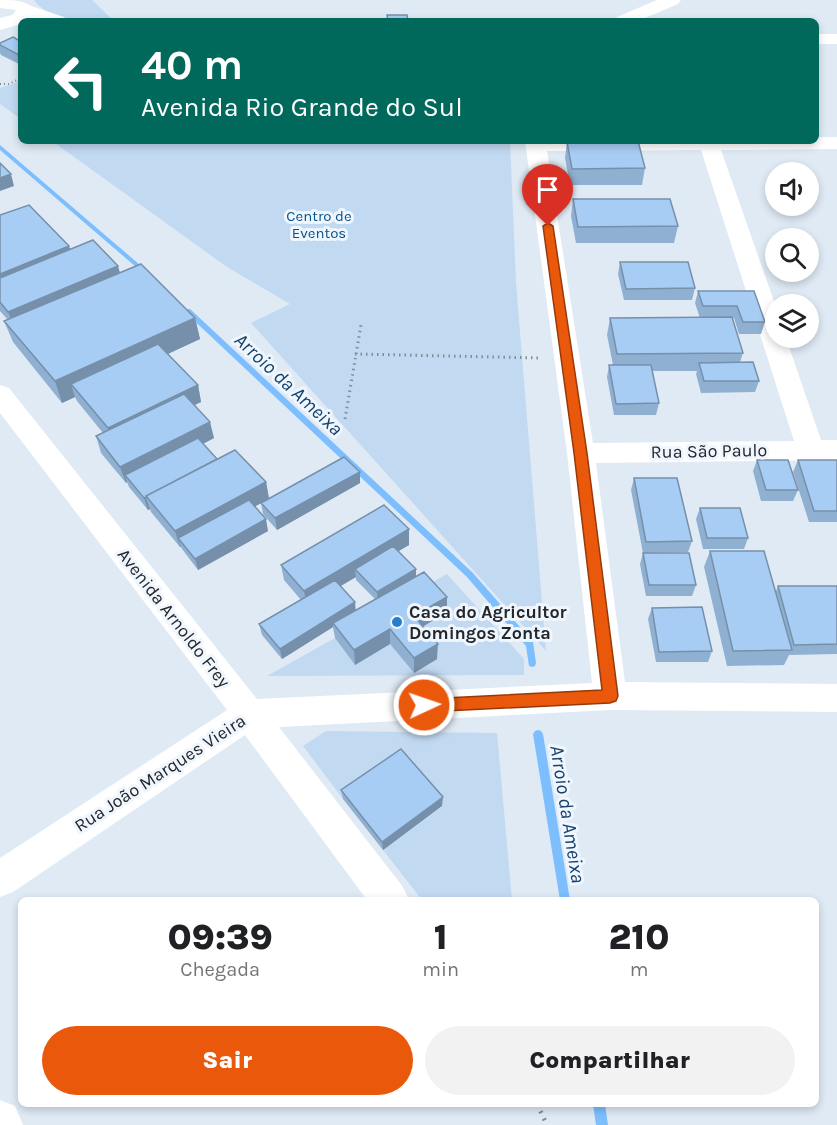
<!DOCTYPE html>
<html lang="pt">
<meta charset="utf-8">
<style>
body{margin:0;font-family:Karla,sans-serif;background:#f2f2f2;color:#202124;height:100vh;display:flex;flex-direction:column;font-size:22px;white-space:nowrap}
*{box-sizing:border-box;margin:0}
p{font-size:20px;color:#757577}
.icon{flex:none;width:33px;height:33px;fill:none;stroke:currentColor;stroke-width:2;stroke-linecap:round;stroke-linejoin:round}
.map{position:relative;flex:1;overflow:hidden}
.sheet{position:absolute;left:18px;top:897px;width:801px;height:210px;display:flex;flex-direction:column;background:#fff;border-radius:9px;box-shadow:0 3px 9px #0003}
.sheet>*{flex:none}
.top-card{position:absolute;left:18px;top:18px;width:801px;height:126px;border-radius:9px;box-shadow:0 3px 9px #0003;background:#00695c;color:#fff;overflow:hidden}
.fabs{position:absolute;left:765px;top:162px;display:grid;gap:12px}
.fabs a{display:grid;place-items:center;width:54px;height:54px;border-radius:50%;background:#fff;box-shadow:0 3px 9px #0003;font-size:30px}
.pin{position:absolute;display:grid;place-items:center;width:51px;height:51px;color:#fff;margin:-62px -26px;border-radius:50% 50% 50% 0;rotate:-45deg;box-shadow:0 0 6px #0007}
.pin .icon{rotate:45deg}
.me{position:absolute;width:66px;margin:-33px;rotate:87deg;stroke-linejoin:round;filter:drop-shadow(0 0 4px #0008)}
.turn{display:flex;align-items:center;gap:21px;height:126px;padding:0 24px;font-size:27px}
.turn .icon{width:78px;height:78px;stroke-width:2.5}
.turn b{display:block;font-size:42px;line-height:51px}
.eta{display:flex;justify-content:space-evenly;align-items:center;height:102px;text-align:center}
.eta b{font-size:36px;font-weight:800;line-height:42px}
.cta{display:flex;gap:12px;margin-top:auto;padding:12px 24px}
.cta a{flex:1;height:69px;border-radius:36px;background:#ea580c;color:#fff;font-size:24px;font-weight:800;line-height:69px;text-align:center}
.cta a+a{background:#f2f2f2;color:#202124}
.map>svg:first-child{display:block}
</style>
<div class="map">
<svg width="837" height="1125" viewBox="0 0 837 1125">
<rect width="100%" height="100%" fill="#dfeaf5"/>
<path fill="#c2d9f2" d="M34,0H92L114,21C88,21 51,23 34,0Z
M21,81V119L0,104V88Z
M52,141H510L516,283L546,651L251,323L290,304L227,267Z
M447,574L524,659V675L267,676L335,638L355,665L390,644L414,673V632L424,587Z
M326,731L497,733L512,900H422L383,850L442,807L401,759L343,799L303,746Z"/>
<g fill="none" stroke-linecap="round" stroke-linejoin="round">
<path fill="#7dbefe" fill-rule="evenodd" d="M0,145L147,271V273H143L0,150Z
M186,309H190L473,573L533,642L536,663L535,666L532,667L529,666L526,646L467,577L186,313Z
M538,730L541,731L543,734L570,900H560L533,734L535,731Z
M593,1104H605L608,1125H596Z"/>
<path stroke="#848c93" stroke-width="2" stroke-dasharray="1 3" stroke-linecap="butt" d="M0,84H9L21,78"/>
<path stroke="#848c93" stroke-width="3" stroke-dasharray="1.5 4" stroke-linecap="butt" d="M355,354L541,358
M345,419L361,325"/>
<path stroke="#848c93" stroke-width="4.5" stroke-dasharray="2 6" stroke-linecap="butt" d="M537,1104L547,1125"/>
<path fill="#fff" fill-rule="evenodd" d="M657,0H681L678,4L638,21H614L617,17Z
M25,4L64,17L67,21C51,21 28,22 16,9L19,5Z
M816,34H837V44H816Z
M816,137H837V149L721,150L776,307V338H786L821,440H837V460L596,463L625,682L837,684V712L610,710L279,727L403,887L409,900H367L245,735L13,892L0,897V858L227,710L0,413V385L9,388L257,699L592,683L567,453L525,141H816ZM701,150L794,441L593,443L547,151Z
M0,1100L15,1106L23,1125H0Z"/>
<path fill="#fff" fill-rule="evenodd" d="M0,0C14,0 28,0 36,11L28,21H21V24L0,30V18L12,15L16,10L0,8Z"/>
</g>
<path fill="#90b0d2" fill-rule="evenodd" d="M13,37L21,65L1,55L0,53V43Z
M567,142L645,168L642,185H570L565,158Z
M573,199L678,226L674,243H576L571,216Z
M0,215L120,272L195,318L200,339L167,354L198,385L201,402L194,405L214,438L203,444L217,459L266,482L269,498L360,472V483L277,530L263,514L261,503L255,506L268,531L198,570L182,549L181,547H180L151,512L150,509L148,510L129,487L127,482L126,483L101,453L96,436L103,433L77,401L75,397L62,403L13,342L4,321L8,320L0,311Z
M620,262L695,288L692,300H624L618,274Z
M698,291H754L765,322L761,334H739L734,318H732L743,353L740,362L759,381L755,392L701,393L696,374L697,371H652L659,403L656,415H614L607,377L609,365H613L607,335L610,318H700L695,303Z
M757,460L798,490L793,501H761L753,471Z
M798,460H837V522H809L793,472Z
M634,478L692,541L688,552L643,553L631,490Z
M700,508L748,538L744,549H703L696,519Z
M409,529V545L398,551L416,576L447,597V612L423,626L437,659L414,673L390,644L355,665L335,638L333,627L282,659L262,635L259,624L301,600L284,580L281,565ZM356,577V580L375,599L356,610L340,586Z
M710,551L776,591L778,586H837V654L789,655L784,665L727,666L704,567Z
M643,553L696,585L692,596H646L640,564Z
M652,608L712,651L708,662H656L648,619Z
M341,790L442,806L383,850L343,799Z"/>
<path fill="#7690ab" d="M21,52V65L17,54Z
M11,174L14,186L0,191V178Z
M69,246L74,263L0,294V274Z
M118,266L123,283L15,328L8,312Z
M195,318L200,339L80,395L71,384L75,397L62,403L55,381Z
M198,385L201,402L114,445L108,428Z
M210,422L214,438L130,481L125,475L127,482L126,483L120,467Z
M360,472V483L277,530L275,518Z
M266,482L269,499L184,545L178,538L181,547H180L175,531Z
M144,498H146L150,509L148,510Z
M266,519L268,531L198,570L195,559Z
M409,529V545L360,574L355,569L356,577L307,606L304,591Z
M416,569V579L378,603L377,592Z
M447,597V612L414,632V616Z
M355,602L356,613L333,623V627L282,659L280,649Z
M390,629V644L355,665L354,650Z
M438,644L437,659L414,673V658Z
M443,797L442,806L383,850L382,842Z"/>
<path fill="#a8cdf4" stroke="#7690ab" stroke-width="1.5" d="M387,15H407L408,21H388Z
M13,37L18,40L21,39V52L17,54L0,45V43Z
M638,141L645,168L572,169L567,142Z
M0,163L11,174L0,178Z
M573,199H670L678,226L578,227Z
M29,205L69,246L0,274V215Z
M93,240L118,266L8,312L0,302V278Z
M620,262H688L695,288L626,289Z
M141,264L195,318L55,381L4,321Z
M698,291H754L765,322H743L737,306H703Z
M732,317L743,353L617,354L610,318Z
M158,344L198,385L108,428L71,384Z
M753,362L759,381H704L699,363Z
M609,365H651L659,403L616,404Z
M184,394L210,422L120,467L96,436Z
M198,438L217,459L146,496L147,497L144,498L125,475Z
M235,450L266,482L175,531L146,496Z
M344,457L360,472L275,518L261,503Z
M757,460H788L798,490H766Z
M798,460H837V511H814Z
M634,478H677L692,541L646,542Z
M249,500L266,519L195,559L178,538Z
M384,505L409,529L304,591L281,565Z
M700,508H740L748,538H707Z
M393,546L416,569L377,592L355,569Z
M710,551H764L792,650L733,651Z
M643,553H689L696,585H649Z
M424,572L447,597L414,616L438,644L414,658L390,629L354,650L333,623Z
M335,580L355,602L280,649L259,624Z
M778,586H837V644L794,645Z
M702,607L712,651L659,652L652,608Z
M401,749L443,797L382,842L341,790Z"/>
<path fill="#ea580c" stroke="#983908" stroke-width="1.5" d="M548,223L553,226L587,453L618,696L616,701L610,703L424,712L419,710L417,705L419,701L424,699L602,690L574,453L543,226Z"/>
<circle fill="#257fcd" stroke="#f0f6fd" stroke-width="2" cx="397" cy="622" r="6"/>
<g text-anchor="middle" stroke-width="6" stroke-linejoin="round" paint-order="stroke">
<g font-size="15" fill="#07518a" stroke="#f0f6fd">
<text x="319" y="221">Centro de<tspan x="319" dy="17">Eventos</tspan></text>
</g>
<g font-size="18" fill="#23272b" stroke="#f0f6fd">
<text transform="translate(709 451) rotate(-1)" y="6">Rua São Paulo</text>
<text transform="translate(174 618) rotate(52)" y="6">Avenida Arnoldo Frey</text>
<text transform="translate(160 773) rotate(-33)" y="6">Rua João Marques Vieira</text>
</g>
<g font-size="18" font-weight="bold" fill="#23272b" stroke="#f0f6fd" text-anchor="start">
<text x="409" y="618">Casa do Agricultor<tspan x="409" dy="21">Domingos Zonta</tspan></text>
</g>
<g font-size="20" font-style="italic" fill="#15436c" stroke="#f0f6fd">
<text transform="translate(289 384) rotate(43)" y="7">Arroio da Ameixa</text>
<text transform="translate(568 814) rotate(81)" y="7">Arroio da Ameixa</text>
</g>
</g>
</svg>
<div class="fabs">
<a><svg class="icon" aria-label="sound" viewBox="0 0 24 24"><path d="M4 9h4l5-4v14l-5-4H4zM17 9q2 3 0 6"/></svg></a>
<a><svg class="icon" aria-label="search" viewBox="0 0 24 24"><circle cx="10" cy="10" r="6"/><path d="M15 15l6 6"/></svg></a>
<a><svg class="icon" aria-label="layers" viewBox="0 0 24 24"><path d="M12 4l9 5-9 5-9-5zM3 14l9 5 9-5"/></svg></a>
</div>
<div class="pin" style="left:548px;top:226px;background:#d93025"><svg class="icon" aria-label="arrive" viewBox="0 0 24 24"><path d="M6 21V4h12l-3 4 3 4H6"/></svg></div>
<svg class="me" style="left:424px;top:705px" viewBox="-20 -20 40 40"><circle r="17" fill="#ea580c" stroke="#fff" stroke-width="3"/><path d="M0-11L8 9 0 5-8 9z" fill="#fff"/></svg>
<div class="top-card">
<div class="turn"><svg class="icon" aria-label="left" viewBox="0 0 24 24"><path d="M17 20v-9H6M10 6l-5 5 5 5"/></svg><div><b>40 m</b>Avenida Rio Grande do Sul</div></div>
</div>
<section class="sheet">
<div class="eta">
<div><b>09:39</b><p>Chegada</p></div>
<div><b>1</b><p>min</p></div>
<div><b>210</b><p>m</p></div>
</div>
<div class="cta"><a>Sair</a><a>Compartilhar</a></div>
</section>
</div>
